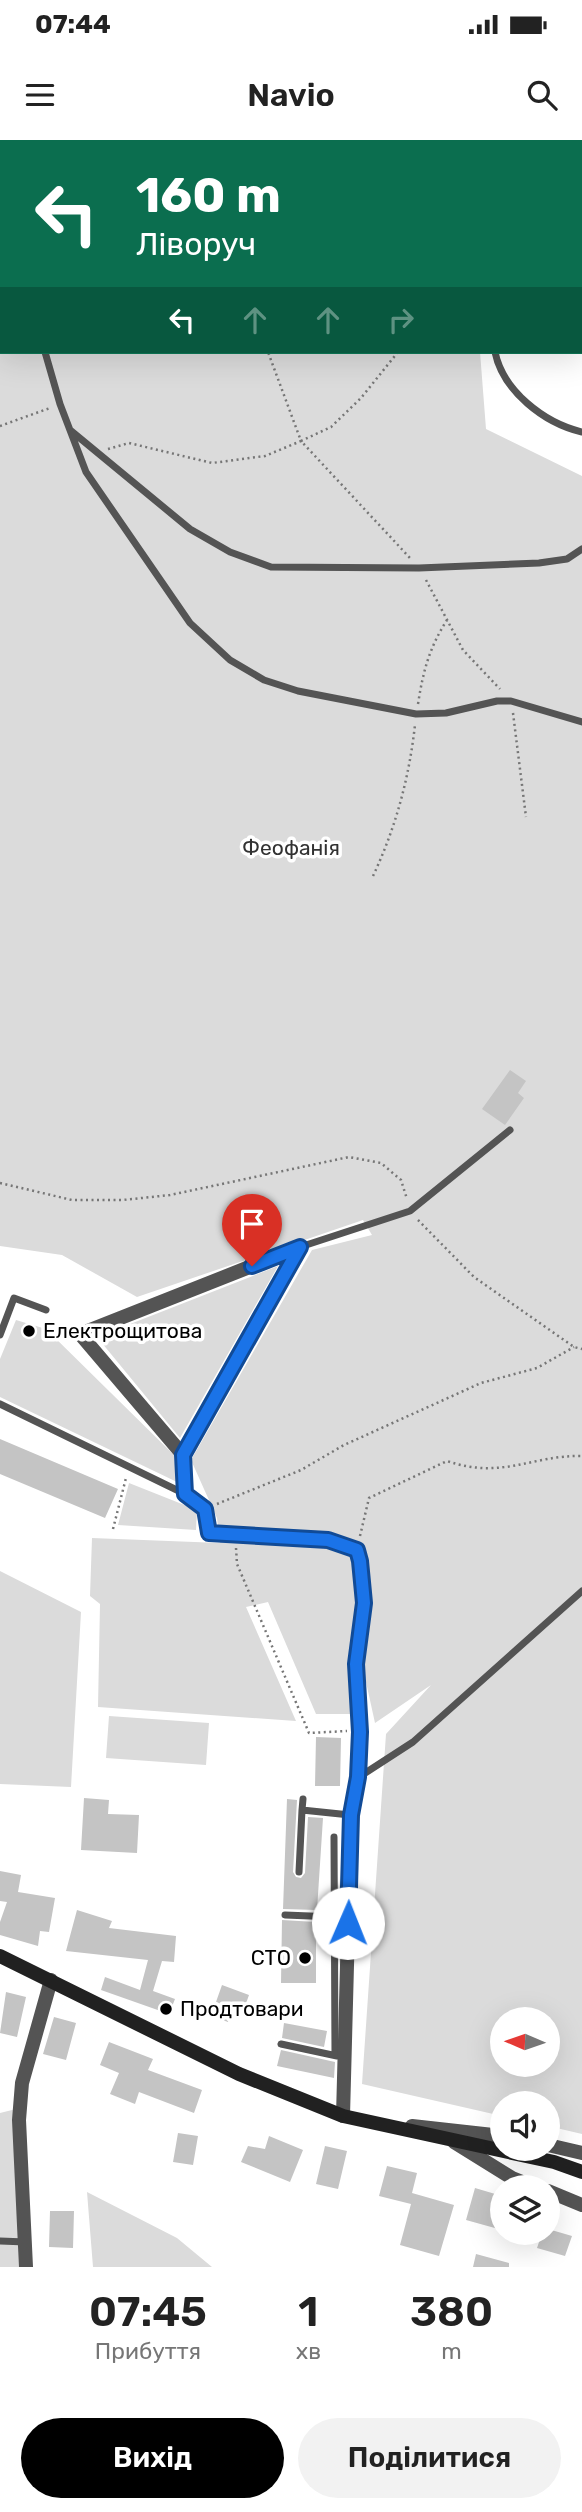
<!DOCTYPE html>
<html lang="uk">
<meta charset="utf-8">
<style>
body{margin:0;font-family:Rubik,sans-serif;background:#f2f2f2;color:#222;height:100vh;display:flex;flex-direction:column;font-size:26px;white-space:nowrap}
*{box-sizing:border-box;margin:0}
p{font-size:23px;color:#767676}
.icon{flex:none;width:38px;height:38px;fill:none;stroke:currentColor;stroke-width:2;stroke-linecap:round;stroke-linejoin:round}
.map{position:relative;height:2127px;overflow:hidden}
.side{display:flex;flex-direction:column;background:#fff;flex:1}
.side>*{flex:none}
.top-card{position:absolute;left:0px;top:0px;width:583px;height:214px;box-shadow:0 7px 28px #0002;background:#0b6e4f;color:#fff;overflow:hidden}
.needle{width:46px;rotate:272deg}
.buttons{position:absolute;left:490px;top:1867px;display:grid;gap:14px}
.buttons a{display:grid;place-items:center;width:70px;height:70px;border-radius:50%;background:#fff;box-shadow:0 7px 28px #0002;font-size:35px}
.pin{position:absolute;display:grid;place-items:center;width:60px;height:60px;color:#fff;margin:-72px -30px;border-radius:50% 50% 50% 0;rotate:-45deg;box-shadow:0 0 7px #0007}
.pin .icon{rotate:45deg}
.me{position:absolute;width:77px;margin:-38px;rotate:1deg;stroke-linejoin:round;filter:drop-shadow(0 0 5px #0008)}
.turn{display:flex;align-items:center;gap:24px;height:147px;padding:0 21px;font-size:32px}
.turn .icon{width:91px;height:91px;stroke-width:2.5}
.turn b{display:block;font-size:49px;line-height:60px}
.lanes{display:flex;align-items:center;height:66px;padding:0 21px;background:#0003;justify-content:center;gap:35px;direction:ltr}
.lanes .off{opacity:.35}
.eta{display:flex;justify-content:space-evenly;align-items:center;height:119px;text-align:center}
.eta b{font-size:42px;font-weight:600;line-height:49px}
.cta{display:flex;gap:14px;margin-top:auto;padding:14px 21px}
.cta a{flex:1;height:80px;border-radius:42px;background:#000;color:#fff;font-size:28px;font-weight:600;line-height:80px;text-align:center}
.cta a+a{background:#f2f2f2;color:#222}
.status{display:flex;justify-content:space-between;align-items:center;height:49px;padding:0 35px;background:#fff;direction:ltr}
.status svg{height:19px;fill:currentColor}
header{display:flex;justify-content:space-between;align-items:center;height:91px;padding:0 21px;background:#fff;font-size:32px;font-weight:600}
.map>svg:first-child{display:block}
</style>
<div class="status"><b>07:44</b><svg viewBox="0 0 49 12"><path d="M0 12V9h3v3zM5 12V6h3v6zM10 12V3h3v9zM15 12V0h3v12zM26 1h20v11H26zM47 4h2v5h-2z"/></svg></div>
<header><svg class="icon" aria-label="menu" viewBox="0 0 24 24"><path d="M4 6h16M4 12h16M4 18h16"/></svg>Navio<svg class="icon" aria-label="search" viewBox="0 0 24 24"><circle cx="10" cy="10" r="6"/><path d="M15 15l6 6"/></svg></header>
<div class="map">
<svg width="582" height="2127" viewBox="0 0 582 2127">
<rect width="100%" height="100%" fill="#fff"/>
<path fill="#dbdbdb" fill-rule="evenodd" d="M0,0H555L2,2V212H480L486,289L582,336V1994L548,1986V1964H502V1976L362,1944L386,1594L431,1545L375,1583L359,1510L354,1574H316L268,1462L246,1467L296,1581L98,1567L100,1464L90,1456L92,1398L220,1403L217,1378L191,1320L312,1110L372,1095L363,1080L137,1157L62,1115L0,1106ZM502,1880H548V1925H502Z
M278,1126L180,1298L97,1197Z
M16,1180L46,1189L174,1315L177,1342L0,1257V1219Z
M129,1343L197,1370L196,1390L118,1385Z
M0,1431L81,1472L71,1647L0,1644Z
M109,1576L209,1583L206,1625L106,1618Z
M16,1969L19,2127H0V1973Z
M87,2052L177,2098L212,2127H93Z"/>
<path fill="#c4c4c4" d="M510,930L526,941L518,953L524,958L505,985L482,969Z
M0,1299L118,1349L105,1378L0,1334Z
M316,1597L341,1598L340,1646H315Z
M84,1658L109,1660L108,1674L139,1675L137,1713L81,1710Z
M287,1659L297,1660L293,1732L296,1737L301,1738L305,1733L308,1677L323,1678L317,1770L283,1769Z
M0,1731L21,1735L18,1752L55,1758L49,1792L40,1791L38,1806L0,1795V1782L7,1762L0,1761Z
M77,1770L112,1781L109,1788L176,1796L174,1822L162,1821L153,1851L175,1859L169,1874L101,1850L105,1837L140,1850L148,1820L66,1811Z
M282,1780L316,1782V1843H281Z
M222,1845L249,1855L243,1872L232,1868L228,1882L211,1876Z
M6,1852L26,1857L17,1897L0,1893Z
M54,1877L76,1883L66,1920L43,1914Z
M284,1883L327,1891L324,1907L282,1898Z
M109,1902L153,1919L148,1930L202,1950L194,1973L139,1952L135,1964L110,1954L119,1933L100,1925Z
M281,1910L335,1922L334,1938L277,1926Z
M178,1993L198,1996L193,2025L173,2022Z
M269,1996L303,2010L290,2042L241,2022L248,2006L265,2009Z
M325,2006L347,2011L338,2049L316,2044Z
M387,2026L417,2033L412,2053L454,2065L439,2116L400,2105L411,2064L379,2056Z
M475,2048L502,2056V2090L466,2080Z
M50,2071H74L73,2108L49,2107Z
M548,2089L572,2096L565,2116L537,2108L542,2093H548Z
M476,2114L509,2123V2127H473Z"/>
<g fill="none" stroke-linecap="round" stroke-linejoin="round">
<path stroke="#767676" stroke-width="2.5" stroke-dasharray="2 3.5" stroke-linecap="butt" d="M194,0L195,2
M0,73H2
M581,114L582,113
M398,212L361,258L331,287L301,301L410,418
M0,286L50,268
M108,309L129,303L212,323L265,316L301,301L268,212
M426,440L463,510L500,549
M418,564C423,532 429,508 447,480
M513,573L526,677
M373,736C396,687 409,638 415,585
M0,1043L72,1060H123L170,1055L349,1017L381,1023L401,1040L407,1059
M418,1080L474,1137L574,1207L582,1209
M217,1364L301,1330L344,1305L481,1243L537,1228L574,1207
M113,1389L126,1338
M360,1396L369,1358L447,1321C503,1340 531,1315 582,1316
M236,1408L237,1424L309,1593L347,1591"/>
<path stroke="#545454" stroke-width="7" d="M0,145L2,147
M45,212L60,264L86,332L190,483L230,520L264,540L298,551L416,574L446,573L497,561H511L582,582
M495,212C503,251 544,283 582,292
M70,290L190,389L230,412L271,427L419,428L539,423L567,419L582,409
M300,1107L410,1071L510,990
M0,1195L14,1158L46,1170
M0,1264L185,1354
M359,1637L413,1602L582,1451
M303,1659L302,1670L350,1675
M334,1697L335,1915
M299,1732L302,1670
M285,1775L335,1777
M281,1904L337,1916
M0,2101L26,2102"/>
<path stroke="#545454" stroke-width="14" d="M183,1315L80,1194L300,1107L183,1315L185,1354L205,1369L209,1393L328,1400L357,1410C370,1448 359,1485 356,1523C355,1545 359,1567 360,1589C361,1618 357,1646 351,1675L343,1976
M412,1986L502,1996
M454,2002L512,2038L537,2048
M548,2005L582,2013
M548,2051L582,2065
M26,2127L19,1980L22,1943L51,1840"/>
<path stroke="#212121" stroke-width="14" d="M0,1816L239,1934L343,1976L554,2022L582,2032"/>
</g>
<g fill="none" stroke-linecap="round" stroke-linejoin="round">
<defs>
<path id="route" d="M252,1126L300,1107L183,1315L185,1354L205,1369L209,1393L328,1400L357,1410L360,1421L364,1463L356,1524L360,1592L358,1637L351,1675L348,1783"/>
</defs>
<use href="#route" stroke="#114b97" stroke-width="18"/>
<use href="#route" stroke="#1a73e8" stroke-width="12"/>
</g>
<g fill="#000" stroke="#fff" stroke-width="2.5">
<circle cx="29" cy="1191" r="7"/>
<circle cx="305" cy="1818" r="7"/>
<circle cx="166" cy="1869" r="7"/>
</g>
<g text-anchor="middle" stroke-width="7" stroke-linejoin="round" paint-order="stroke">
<g font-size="21" fill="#323232" stroke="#fff">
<text x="291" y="715">Феофанія</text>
</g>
<g font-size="21" fill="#000" stroke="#fff" text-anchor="start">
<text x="43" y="1198">Електрощитова</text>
<text x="291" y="1825" text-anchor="end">СТО</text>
<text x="180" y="1876">Продтовари</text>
</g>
</g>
</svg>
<div class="buttons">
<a><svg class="needle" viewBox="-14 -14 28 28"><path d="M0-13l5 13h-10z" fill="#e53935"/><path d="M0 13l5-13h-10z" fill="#767676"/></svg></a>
<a><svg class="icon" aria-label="sound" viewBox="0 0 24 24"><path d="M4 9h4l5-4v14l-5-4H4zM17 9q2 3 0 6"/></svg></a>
<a><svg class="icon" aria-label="layers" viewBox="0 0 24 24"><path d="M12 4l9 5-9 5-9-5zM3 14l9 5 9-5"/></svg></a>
</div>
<div class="pin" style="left:252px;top:1126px;background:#d93025"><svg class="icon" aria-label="arrive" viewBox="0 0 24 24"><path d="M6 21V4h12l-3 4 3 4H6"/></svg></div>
<svg class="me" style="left:348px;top:1783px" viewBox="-20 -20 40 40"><circle r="19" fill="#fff"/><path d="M0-13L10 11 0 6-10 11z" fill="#1a73e8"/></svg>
<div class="top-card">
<div class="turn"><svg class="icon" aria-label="left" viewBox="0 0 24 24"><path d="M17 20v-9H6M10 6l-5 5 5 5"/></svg><div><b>160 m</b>Ліворуч</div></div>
<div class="lanes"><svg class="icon" aria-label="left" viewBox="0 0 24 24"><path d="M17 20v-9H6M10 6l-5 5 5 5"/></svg><svg class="icon off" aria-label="ahead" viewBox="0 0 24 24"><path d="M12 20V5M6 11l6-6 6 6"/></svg><svg class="icon off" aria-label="ahead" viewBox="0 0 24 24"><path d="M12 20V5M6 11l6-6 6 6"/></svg><svg class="icon off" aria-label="right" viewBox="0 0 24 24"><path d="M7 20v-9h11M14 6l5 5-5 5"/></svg></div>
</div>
</div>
<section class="side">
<div class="eta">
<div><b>07:45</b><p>Прибуття</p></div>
<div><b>1</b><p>хв</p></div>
<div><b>380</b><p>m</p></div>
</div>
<div class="cta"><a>Вихід</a><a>Поділитися</a></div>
</section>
